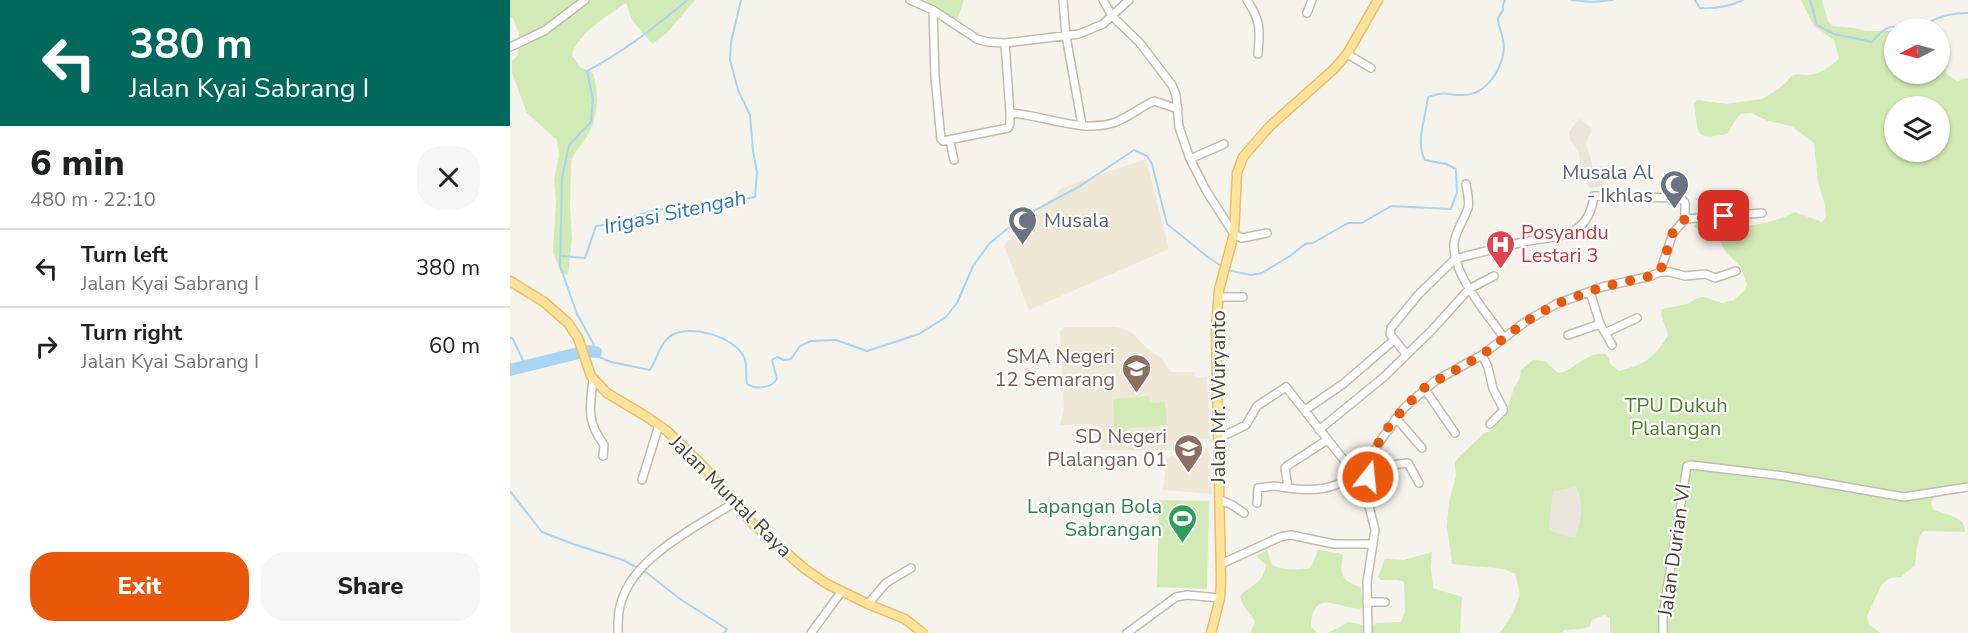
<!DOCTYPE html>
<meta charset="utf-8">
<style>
body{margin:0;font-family:"Nunito Sans",sans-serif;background:#f6f6f6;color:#202124;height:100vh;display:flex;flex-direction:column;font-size:22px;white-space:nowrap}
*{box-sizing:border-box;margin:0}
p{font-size:20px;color:#757577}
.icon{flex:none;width:33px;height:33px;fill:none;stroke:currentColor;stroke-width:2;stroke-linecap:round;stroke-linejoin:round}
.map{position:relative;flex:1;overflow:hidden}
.sheet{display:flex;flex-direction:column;background:#fff;width:510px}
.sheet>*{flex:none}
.guide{background:#00695c;color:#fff;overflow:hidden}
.needle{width:39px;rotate:264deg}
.buttons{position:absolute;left:1374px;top:18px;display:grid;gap:12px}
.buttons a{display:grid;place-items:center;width:66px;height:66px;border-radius:50%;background:#fff;box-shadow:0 2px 4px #0004;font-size:30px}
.pin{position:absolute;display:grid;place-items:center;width:51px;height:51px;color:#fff;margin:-26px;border-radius:12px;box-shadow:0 3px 9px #0006}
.me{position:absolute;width:66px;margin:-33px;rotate:16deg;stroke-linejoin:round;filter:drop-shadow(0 0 4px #0008)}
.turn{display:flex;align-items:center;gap:21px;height:126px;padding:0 30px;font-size:27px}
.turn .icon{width:78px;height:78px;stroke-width:2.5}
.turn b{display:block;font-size:42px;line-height:51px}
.round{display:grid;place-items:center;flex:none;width:63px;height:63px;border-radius:24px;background:#f6f6f6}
.summary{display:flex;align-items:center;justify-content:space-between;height:102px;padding:0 30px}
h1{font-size:36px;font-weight:800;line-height:45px}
.button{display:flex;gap:12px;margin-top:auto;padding:12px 30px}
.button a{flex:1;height:69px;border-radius:24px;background:#ea580c;color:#fff;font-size:24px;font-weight:800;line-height:69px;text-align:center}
.button a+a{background:#f6f6f6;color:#202124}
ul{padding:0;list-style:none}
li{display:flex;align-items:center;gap:18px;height:78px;padding:0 30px;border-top:2px solid #e0e0e0}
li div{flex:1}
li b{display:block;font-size:22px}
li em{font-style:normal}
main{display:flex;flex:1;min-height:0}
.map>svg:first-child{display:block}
</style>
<main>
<section class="sheet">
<div class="guide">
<div class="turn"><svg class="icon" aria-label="left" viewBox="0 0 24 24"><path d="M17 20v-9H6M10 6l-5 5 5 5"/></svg><div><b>380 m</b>Jalan Kyai Sabrang I</div></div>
</div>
<div class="summary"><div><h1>6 min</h1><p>480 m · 22:10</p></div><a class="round"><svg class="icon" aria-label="close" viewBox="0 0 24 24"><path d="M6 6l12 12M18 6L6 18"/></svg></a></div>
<ul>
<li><svg class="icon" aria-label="left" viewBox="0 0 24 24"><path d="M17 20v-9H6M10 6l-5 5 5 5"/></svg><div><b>Turn left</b><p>Jalan Kyai Sabrang I</p></div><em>380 m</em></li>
<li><svg class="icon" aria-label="right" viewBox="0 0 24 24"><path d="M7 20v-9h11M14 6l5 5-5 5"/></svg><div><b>Turn right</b><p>Jalan Kyai Sabrang I</p></div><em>60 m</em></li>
</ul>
<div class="button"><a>Exit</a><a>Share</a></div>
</section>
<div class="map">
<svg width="1458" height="633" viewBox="0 0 1458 633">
<rect width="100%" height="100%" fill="#f6f3ec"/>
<path fill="#eae5da" d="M1069,119L1081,127L1082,130L1076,143L1083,168H1095L1094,186L1079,188L1076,181L1068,180L1064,165L1070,162L1069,152L1060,140L1059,132Z
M1066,487L1072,505L1070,520L1065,538L1052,535L1039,529L1043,492Z"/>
<path fill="#efe8d6" d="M636,159L659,249L519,310L494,246L507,231L553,187Z
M554,327H607L621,332L638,349L651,358L661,372H684L686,378L697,377L700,439L687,440L682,446L665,450H591L581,424L550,425L554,408L550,331Z
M689,447L699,448L702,494L653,490L657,458L660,456H674L678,453L688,454Z"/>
<path fill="#d2eab5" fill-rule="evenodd" d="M0,0H185L157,33L142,44L122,20L116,3C98,15 67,34 62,55L70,67L83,73C90,94 88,119 76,138C71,146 64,152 61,162L60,208L62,239L58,275L51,273L43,252L46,201L44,180L49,155L47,140L17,113L2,73V61L8,55L9,34L3,18L0,17Z
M415,0H454L447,20L418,3Z
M1291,0H1312L1318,21L1322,26L1345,28L1356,31H1384V74H1430V37L1438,42L1439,48L1433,64L1437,74L1447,81L1458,78V485L1426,494L1421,502L1423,509C1435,516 1456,515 1455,532L1414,531L1410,535L1407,547L1405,565L1391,577L1380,578L1373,583L1370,588L1357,616L1359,625L1371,633H1100V618L1095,615L1082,620L1080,626C1073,630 1062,629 1054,630L1052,633H990L1003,613L1010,594L1005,574L994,569L942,564L937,526L939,502L946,476L945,463L948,458L973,434L979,431L994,418L1004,388L1010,378L1011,370L1023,360L1035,361L1048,373C1066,370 1076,351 1096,354L1099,359L1100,364L1109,371C1135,364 1144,359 1158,335L1151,314L1152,309L1177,304L1188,298L1194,297L1212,303L1224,300L1234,291L1237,285L1230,266L1215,251L1211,243L1200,233L1184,227L1187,222C1222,229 1253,228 1285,212L1312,222L1316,217L1315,205L1308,182L1304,143L1281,126L1258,121L1241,113L1231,114L1227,118L1217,134C1183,141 1189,133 1184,105L1187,100L1216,104L1252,99L1270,88L1283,75C1288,74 1293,75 1298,75C1309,75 1322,66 1329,58L1324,40L1304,26ZM1384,106H1430V152H1384ZM1066,487C1075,508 1071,517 1065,538L1052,535L1039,529L1043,492Z
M639,396L640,403L655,402L657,425L617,428V434L605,435L603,399Z
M649,500L699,501L697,589L647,587Z
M757,550L762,565C774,571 788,570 801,568L808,550L833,554C830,574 830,581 851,587L853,608C833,612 802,584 801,627L807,633H740L745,622C740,612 732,607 730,596C742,583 752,586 756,565L746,556Z
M922,552L921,567L923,588L952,597L950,633H818L839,622L861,627L866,623L891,622L895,611L894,582L887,580H871L868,577L875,559L894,560Z"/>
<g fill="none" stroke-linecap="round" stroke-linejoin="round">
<path stroke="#a9d4f2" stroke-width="2" d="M177,0C146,27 113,52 77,71L83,99L81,122L59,145L52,178L50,266L67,314L83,343L87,356L101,362L140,370C147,359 151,341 162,335C181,324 225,337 234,357C238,366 235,375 237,384C247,390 261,388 267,379L262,360L267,357L274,360L281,359L290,346L301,341L326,340L357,351L409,334L436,317L447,303L463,266L479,244L509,219L570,186L624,150L637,156L642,164L657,224L699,258L713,267
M1062,0L1082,2L1103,0
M1185,0L1190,8C1205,9 1220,6 1233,0
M1300,0L1307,25L1324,34L1362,42C1375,27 1379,24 1399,28
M1408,28C1426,18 1437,13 1458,13
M52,256L75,258L86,226L100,224L138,212L175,205L207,204L245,197L247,172L243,151L240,115L228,90L220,60L221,42L231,0
M717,270L741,275L752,273L780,256L795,244L803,243L838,223H852L881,206L941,209L947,192L946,169L936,164L915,160C905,143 916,116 918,97C938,90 937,96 954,95C978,95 998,62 993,40C992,32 988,26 988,18L993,10V5L995,0
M0,337L3,339L16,367
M0,491L32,532L63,544L113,560L137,573L170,599L217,629L214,633"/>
<path stroke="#a9d4f2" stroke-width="12" d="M0,370L77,351L86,352"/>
<defs>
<path id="minor" d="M400,0L423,10L467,39L478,42L495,43L569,34L593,24L619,0
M553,0L556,36L572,125
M593,0L602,16L629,42L662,85L666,95L669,127L680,159L697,192L724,234L732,238L757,233
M737,0C751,21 750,30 748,54
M423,10L425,77L431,139L433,141L498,128L500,124V113L495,43
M797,13L802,0
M0,47L34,31L75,0
M837,54L861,68
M500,113C534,115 569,133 603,123C618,118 630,107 644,101L668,109
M440,141L444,160
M680,159L714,144
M956,184C957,192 960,200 958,208C954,220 946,230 944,243C942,275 977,313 994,338
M945,259C968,253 991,247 1014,242C1047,235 1078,240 1084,196L1171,198L1175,203V219
M1150,272L1163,233L1175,219L1252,213
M1080,292L1090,324L1102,345
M708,297H733
M1095,333L1127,318
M1058,335L1090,324
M896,354L880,334L881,328L908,295L945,259
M972,355L978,367L983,389L993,408V411L980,424
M83,379C80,409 76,420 94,445L93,456
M914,388L945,433
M795,410L833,384L884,340
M886,418L912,448
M809,430L875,376L922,330L959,289L984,276
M709,438L736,425L747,406L776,387L841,469L856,494
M863,459L881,465L898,463L909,483
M132,480L149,425
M778,488C806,492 821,489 846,476
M709,499L722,505L734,513
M747,503L748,488L764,486L778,488L775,468L777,466L817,440
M711,564L770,537L781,535L824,544H863
M857,602H875
M358,604L376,583L401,568
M108,633C108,621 108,608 113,597C128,555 189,525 224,503
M301,633L332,591
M617,633L666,597L677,595L710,598
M858,633L857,582L865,530L856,494L858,477L868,444L894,408L925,381L972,355L1015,322L1046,304L1092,287L1141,276L1150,272H1160L1175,276L1196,274L1205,278L1226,271
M1153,633V615L1177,466L1181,465L1274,476L1394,497L1458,487"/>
<path id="major" d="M0,281L34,302L58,323L68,338L81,376L97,393L137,417L157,431L194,467L243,524L295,569L317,584L358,604L395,619L413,633
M701,633L710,598L711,581L706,329L709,290L724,234L727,173L733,157L760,126L824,69L837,54L868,0"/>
</defs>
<use href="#minor" stroke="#c2bbae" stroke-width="10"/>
<use href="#major" stroke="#e6c16a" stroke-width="11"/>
<use href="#minor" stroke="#fff" stroke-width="7"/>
<use href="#major" stroke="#ffe39c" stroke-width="8"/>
</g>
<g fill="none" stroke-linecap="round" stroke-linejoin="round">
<path stroke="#ea580c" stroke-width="10" stroke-dasharray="0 18" d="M858,477L868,444L873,434L894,408L914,388L972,355L1015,322L1046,304L1092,287L1141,276L1150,272L1163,232L1175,219L1214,216"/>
</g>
<defs>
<symbol id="mosque-pin" viewBox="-11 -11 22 30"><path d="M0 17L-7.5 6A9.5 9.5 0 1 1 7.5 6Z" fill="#6b7280" stroke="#fff"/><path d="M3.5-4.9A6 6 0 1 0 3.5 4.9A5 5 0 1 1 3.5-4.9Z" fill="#fff"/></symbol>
<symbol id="hospital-pin" viewBox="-11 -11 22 30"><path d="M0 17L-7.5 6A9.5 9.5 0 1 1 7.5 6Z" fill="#e0444e" stroke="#fff"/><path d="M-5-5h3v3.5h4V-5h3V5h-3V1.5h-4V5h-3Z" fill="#fff"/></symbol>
<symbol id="school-pin" viewBox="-11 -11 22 30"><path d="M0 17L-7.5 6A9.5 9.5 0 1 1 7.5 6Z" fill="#8d6e63" stroke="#fff"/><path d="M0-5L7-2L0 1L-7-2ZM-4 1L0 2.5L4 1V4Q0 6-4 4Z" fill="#fff"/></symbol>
<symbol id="stadium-pin" viewBox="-11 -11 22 30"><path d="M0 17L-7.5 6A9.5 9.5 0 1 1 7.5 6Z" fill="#2e9e5b" stroke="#fff"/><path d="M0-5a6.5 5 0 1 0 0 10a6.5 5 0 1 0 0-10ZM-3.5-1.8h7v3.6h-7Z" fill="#fff"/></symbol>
</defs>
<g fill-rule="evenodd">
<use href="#mosque-pin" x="1148" y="168" width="33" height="45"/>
<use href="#mosque-pin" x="496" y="204" width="33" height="45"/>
<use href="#hospital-pin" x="974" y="228" width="33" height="45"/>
<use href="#school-pin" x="610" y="352" width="33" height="45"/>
<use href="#school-pin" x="662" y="432" width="33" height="45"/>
<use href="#stadium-pin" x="656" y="502" width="33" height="45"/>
</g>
<g text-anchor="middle" stroke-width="4.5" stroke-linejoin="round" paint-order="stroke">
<g font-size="20" fill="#5b616d" stroke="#fff" text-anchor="end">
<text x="1143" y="179">Musala Al<tspan x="1143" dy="23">- Ikhlas</tspan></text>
<text x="534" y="227" text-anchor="start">Musala</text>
</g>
<g font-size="20" fill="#be3a42" stroke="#fff" text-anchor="start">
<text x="1011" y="239">Posyandu<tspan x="1011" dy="23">Lestari 3</tspan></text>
</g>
<g font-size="20" fill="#785e54" stroke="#fff" text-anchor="end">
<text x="605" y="363">SMA Negeri<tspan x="605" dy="23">12 Semarang</tspan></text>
<text x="657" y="443">SD Negeri<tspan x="657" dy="23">Plalangan 01</tspan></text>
</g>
<g font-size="20" fill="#4b4439" stroke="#fff">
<text transform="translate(708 397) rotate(-90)" y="7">Jalan Mr. Wuryanto</text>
<text transform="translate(221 496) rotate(45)" y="7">Jalan Muntal Raya</text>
<text transform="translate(1164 550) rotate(-82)" y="7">Jalan Durian VI</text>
</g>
<g font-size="20" fill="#4a7f2a" stroke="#fff">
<text x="1166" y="412">TPU Dukuh<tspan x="1166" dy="23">Plalangan</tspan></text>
</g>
<g font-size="20" fill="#27864d" stroke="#fff" text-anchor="end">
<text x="652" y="513">Lapangan Bola<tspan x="652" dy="23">Sabrangan</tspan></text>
</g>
<g font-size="21" font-style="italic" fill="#2e7ab2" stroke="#fff">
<text transform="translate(165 212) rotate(-12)" y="7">Irigasi Sitengah</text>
</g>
</g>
</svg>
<div class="buttons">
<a><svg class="needle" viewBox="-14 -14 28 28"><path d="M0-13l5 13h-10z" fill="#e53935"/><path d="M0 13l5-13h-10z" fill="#757577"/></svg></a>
<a><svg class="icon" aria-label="layers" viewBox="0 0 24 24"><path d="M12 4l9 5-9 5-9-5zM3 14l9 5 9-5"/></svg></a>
</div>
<div class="pin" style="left:1214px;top:216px;background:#d93025"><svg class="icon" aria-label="arrive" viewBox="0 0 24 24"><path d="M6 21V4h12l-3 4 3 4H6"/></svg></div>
<svg class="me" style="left:858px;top:477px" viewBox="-20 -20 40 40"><circle r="17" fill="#ea580c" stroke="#fff" stroke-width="3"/><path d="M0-11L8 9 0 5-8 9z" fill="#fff"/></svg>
</div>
</main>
